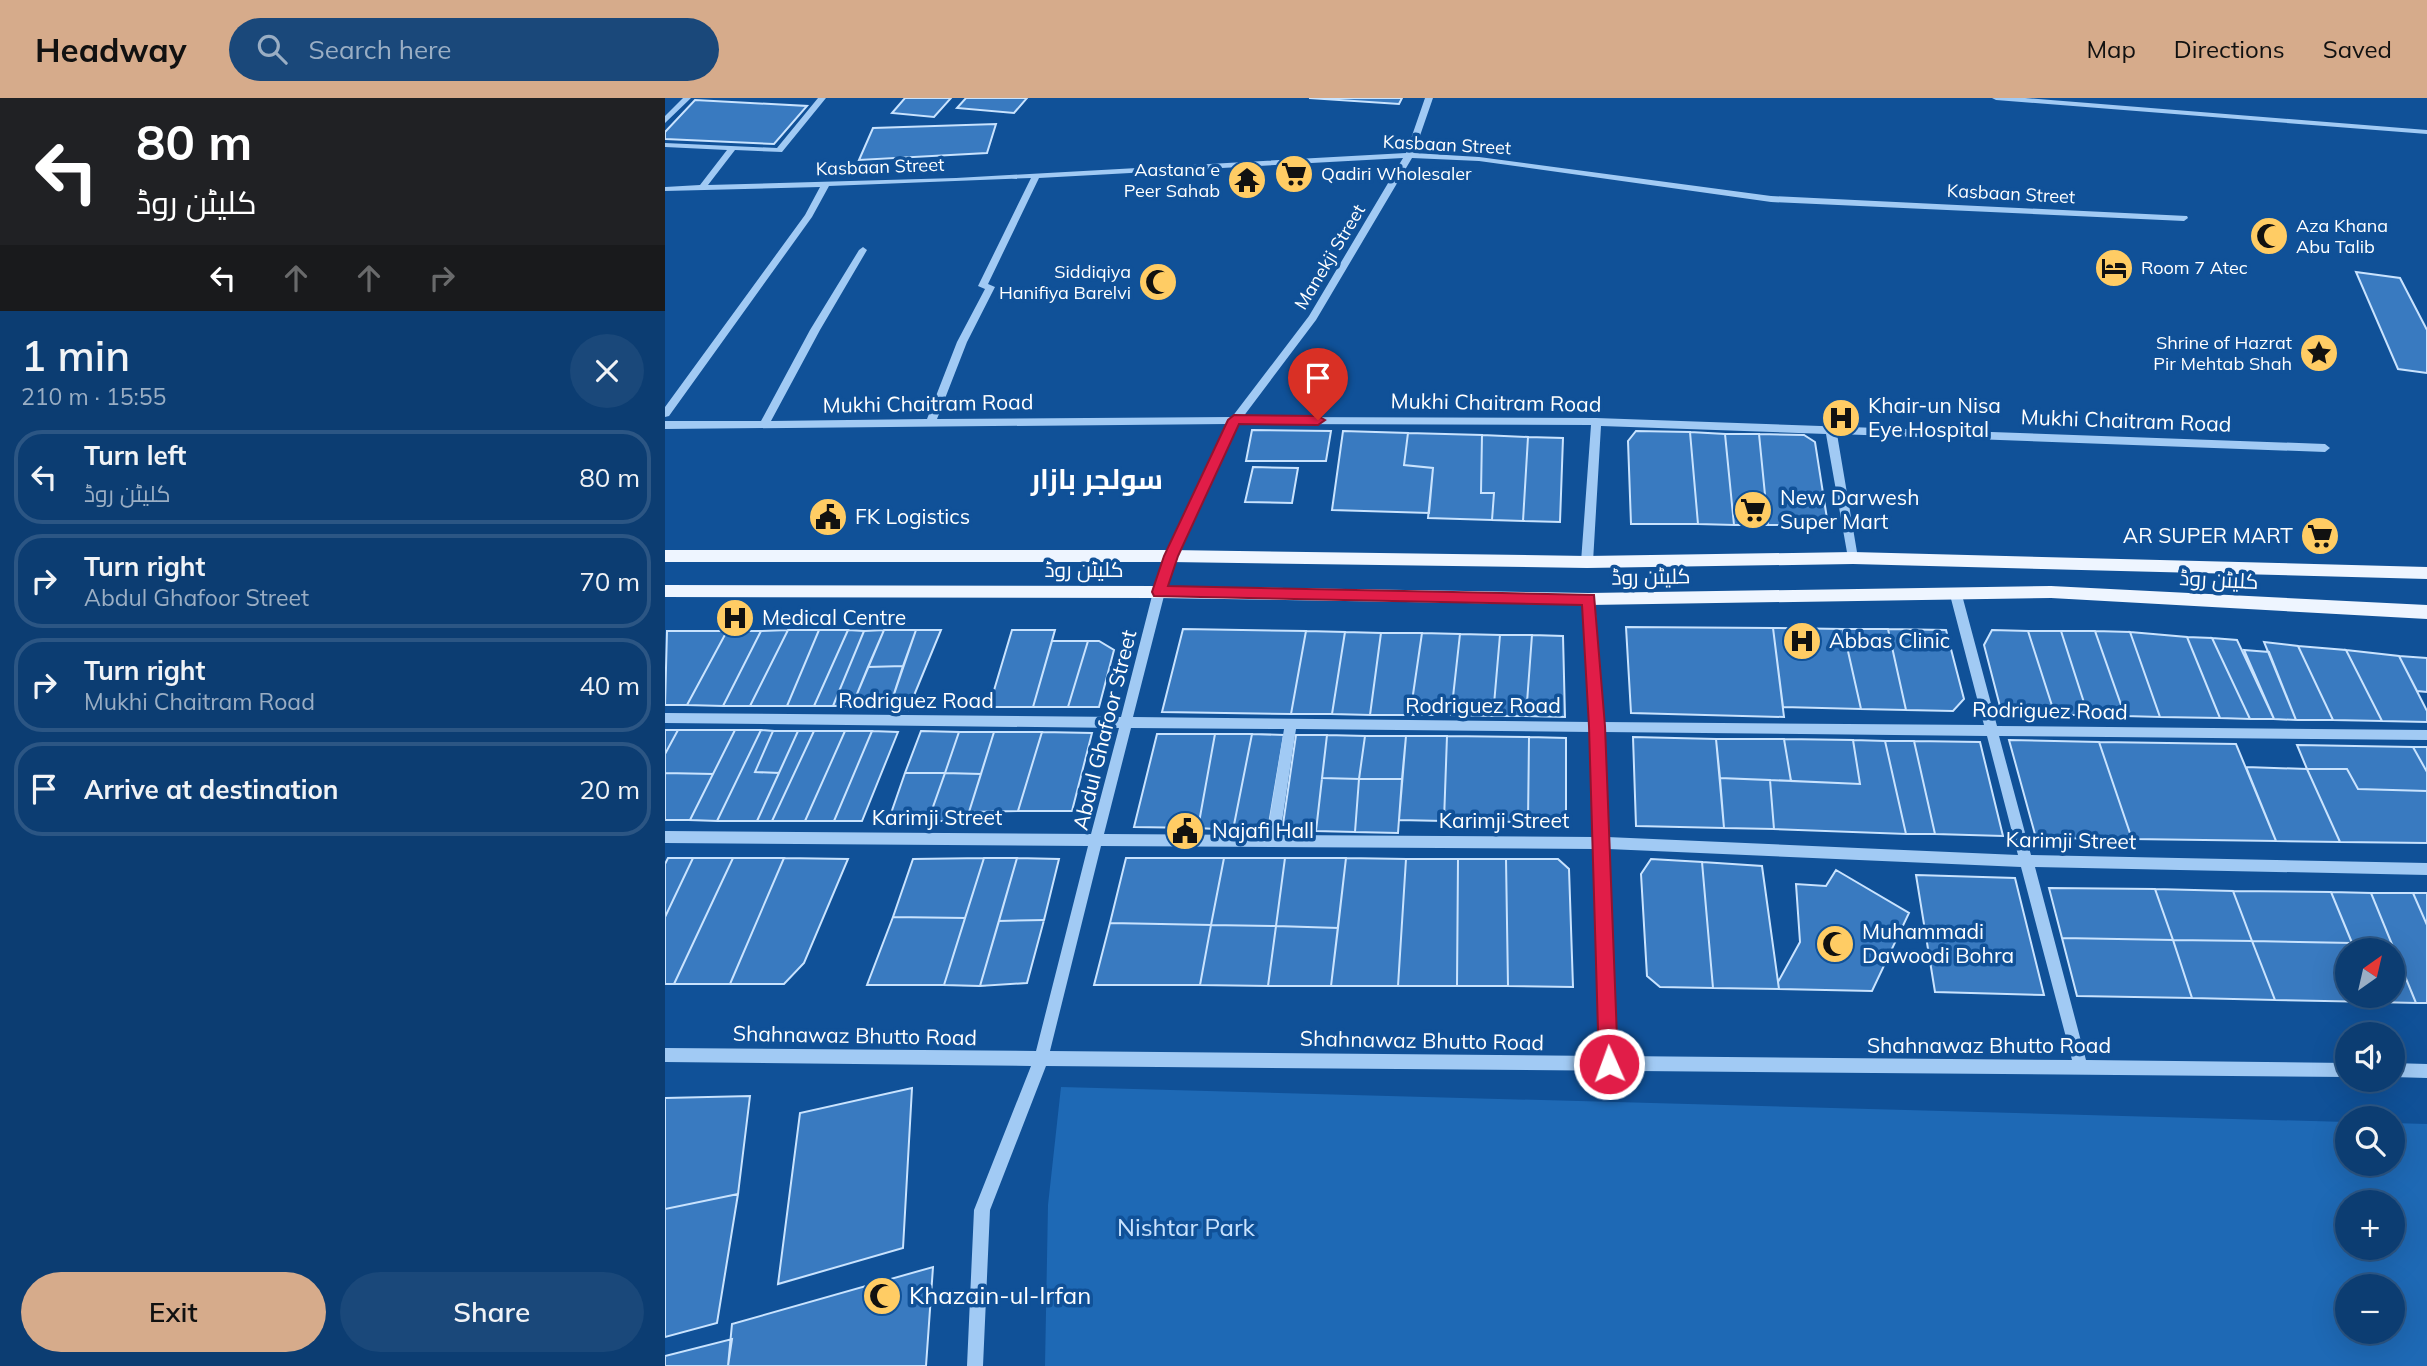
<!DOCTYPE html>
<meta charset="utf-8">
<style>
body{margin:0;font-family:Mulish,Cairo,sans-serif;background:#1a487a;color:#f1f3f6;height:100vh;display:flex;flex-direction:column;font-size:26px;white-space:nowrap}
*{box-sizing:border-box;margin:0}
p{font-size:23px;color:#9aaec4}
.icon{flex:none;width:38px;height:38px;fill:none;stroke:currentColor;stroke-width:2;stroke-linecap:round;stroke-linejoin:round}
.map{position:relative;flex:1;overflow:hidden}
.details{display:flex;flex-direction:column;background:#0c3d72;width:665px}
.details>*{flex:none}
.banner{background:#202124;color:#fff;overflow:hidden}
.needle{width:46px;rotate:34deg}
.buttons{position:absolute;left:1670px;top:840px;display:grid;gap:14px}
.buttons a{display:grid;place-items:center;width:70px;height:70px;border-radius:50%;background:#0c3d72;box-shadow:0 7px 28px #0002,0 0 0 2px #2c5684;font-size:35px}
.pin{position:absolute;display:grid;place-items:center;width:60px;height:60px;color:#fff;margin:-72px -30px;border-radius:50% 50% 50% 0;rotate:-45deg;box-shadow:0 0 7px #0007}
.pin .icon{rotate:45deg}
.me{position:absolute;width:77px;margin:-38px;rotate:358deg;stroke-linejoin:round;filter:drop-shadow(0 0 5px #0008)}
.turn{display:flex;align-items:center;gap:24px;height:147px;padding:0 21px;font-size:32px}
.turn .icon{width:91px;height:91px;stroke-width:2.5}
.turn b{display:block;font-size:49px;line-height:60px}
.lanes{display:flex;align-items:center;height:66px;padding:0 21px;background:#0003;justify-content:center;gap:35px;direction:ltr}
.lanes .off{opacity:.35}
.round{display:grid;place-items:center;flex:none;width:74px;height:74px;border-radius:37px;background:#1a487a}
.summary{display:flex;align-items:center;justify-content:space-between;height:119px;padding:0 21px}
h1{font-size:42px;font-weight:600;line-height:52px}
.button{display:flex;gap:14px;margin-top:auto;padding:14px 21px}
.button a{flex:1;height:80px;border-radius:42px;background:#d6ab8b;color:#111;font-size:28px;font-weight:600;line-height:80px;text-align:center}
.button a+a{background:#1a487a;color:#f1f3f6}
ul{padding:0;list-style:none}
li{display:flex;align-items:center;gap:21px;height:94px;margin:0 14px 10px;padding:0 7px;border:4px solid #2c5684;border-radius:28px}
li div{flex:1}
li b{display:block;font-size:26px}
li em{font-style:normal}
header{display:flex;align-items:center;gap:42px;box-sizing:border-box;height:98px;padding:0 35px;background:#d6ab8b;color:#111}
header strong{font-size:33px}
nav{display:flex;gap:38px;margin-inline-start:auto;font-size:24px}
.search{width:490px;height:63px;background:#1a487a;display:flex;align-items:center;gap:18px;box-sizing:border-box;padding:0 24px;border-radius:38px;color:#9aaec4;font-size:26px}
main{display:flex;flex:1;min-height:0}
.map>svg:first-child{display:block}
</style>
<header>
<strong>Headway</strong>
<div class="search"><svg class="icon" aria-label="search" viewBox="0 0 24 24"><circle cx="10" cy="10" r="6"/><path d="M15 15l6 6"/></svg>Search here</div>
<nav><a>Map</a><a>Directions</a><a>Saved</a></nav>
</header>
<main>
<section class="details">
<div class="banner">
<div class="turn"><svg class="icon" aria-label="left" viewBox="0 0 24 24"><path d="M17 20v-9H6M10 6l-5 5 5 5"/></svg><div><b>80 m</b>کلیٹن روڈ</div></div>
<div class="lanes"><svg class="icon" aria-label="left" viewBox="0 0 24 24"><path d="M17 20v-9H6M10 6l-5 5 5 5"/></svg><svg class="icon off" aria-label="ahead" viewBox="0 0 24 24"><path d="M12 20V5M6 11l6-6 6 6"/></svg><svg class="icon off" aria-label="ahead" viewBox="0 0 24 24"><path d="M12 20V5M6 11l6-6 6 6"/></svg><svg class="icon off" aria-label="right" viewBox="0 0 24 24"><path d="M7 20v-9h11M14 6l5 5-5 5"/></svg></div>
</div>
<div class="summary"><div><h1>1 min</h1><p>210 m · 15:55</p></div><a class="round"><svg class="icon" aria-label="close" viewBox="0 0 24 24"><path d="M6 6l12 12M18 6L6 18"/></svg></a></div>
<ul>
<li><svg class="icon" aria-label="left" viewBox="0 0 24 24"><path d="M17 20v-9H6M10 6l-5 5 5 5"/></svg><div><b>Turn left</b><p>کلیٹن روڈ</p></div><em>80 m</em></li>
<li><svg class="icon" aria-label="right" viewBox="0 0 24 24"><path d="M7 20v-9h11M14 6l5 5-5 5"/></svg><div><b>Turn right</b><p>Abdul Ghafoor Street</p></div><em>70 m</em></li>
<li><svg class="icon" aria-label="right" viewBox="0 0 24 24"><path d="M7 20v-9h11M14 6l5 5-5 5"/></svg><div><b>Turn right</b><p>Mukhi Chaitram Road</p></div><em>40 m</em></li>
<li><svg class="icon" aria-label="arrive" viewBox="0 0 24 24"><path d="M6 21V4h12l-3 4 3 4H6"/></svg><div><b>Arrive at destination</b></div><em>20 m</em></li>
</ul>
<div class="button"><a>Exit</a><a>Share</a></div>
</section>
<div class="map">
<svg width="1762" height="1268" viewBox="0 0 1762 1268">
<rect width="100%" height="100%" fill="#105198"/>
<path fill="#1e69b5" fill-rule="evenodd" d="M396,989L1682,1024V1066H1727V1025L1762,1026V1268H380L383,1107ZM1682,1104H1727V1150H1682ZM1682,1188H1727V1234H1682Z"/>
<path fill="#397ac0" stroke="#c9e3fe" stroke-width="2" d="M240,0H286L269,19L227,15Z
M301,0H362L349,15L292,10Z
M644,0H737L734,6Z
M30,2L142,8L109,46L0,41V34Z
M331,26L322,55L194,62L208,30Z
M1691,174L1735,180L1762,232V275L1733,271Z
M587,332L666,333L661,363H581Z
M678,333L743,335L739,367L768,370L764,415L667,412Z
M971,333L1025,334L1033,426H966L963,343Z
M1025,334L1060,336L1069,427L1033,426Z
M743,335L817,337L816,395H829L827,422L763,420L768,370L739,367Z
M1060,336H1094L1103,427H1069Z
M1094,336L1139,337L1150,344L1163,427H1103Z
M817,337L863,339L858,423L827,422L829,395H816Z
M863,339L898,340L895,424L858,423Z
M588,369L633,370L627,405L580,404Z
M961,529L1108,530L1119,619L966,615Z
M1108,530L1178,531L1196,611L1118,609Z
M518,531L641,533L626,616L497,614Z
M1178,531H1223L1241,612L1196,611Z
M1223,531L1281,532L1299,601L1288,613L1241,612Z
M123,532L85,608H58L96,533Z
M123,532H154L122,608H85Z
M154,532H183L149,608H122Z
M183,532L199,533L168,608H149Z
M219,532L187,608H168L199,533Z
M219,532H251L238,568L203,569Z
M251,532H276L243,612L225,608Z
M347,532H390L368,609H324Z
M1327,532L1363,533L1390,617L1337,616L1319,547Z
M2,533H62L22,607H0Z
M62,533H96L58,608L22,607Z
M641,533L680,534L667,616H626Z
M1363,533H1396L1423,617H1390Z
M1396,533H1430L1460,618L1423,617Z
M1430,533L1465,534L1495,619L1460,618Z
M680,534L716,535L705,617L667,616Z
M1465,534L1522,539L1555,620L1495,619Z
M716,535H757L745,617H705Z
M757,535L795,536L786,617H745Z
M795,536L835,537L828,618L786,617Z
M835,537H867L861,618H828Z
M867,537L898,538L900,619L861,618Z
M1522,539L1547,540L1585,621L1555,620Z
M1547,540L1572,542L1609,621H1585Z
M387,543H423L403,609H368Z
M423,543H434L449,552L434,609H403Z
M1599,544L1633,548L1668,622H1631Z
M1633,548L1681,552L1717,623L1668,622Z
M1579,552L1604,554L1631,622L1609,621Z
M1681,552L1734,558L1762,613V624L1717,623Z
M1734,558L1762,560V594L1752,593Z
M238,568L225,608H187L203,569Z
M0,632H13L0,656Z
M13,632H70L48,676L0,675V656Z
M70,632H96L52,723L25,722Z
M96,632L108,633L90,674L114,675L92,723H52Z
M108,633H133L114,675L90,674Z
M133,633H149L107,723H92Z
M149,633H180L140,723H107Z
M180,633H207L169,723H140Z
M207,633L233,634L197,723H169Z
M256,633L294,634L280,675H240Z
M294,634H329L316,676L280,675Z
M329,634H377L353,713L304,714Z
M377,634L427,635L407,713H353Z
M492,636H550L533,730L469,729Z
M550,636H587L568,732L533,730Z
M587,636L619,637L603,732H568Z
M631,637H662L651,733H617Z
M662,637L700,638L694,681L657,680Z
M700,638H741L737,681H694Z
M741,638H782L779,723L734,722Z
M782,638L864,639L863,724L779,723Z
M864,639L901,640V725L863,724Z
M968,639L1051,641L1059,730L971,728Z
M1051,641H1119L1126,683L1055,680Z
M1119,641L1188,642L1195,686L1126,683Z
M1188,642L1220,643L1241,736L1109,731L1105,682L1195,686Z
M1344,642L1434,644L1467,741L1371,740Z
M1220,643H1249L1270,736H1241Z
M1249,643L1315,644L1338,738L1270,736Z
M1434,644L1571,646L1611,743L1467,741Z
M1632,647L1748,649L1762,674V693L1693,691L1682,671H1642Z
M1748,649H1762V674Z
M1581,669L1642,671L1675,744L1611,743Z
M1642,671H1682L1693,691L1762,693V745L1675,744Z
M0,675L48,676L25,722H0Z
M240,675H280L263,723L223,724Z
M280,675L316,676L304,714H290L286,723H263Z
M657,680L694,681L690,734L651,733Z
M1055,680L1105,682L1109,731L1059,730Z
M694,681H737L733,735L690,734Z
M3,760H28L0,819V766Z
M28,760H68L9,886H0V819Z
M68,760H119L65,886H9Z
M119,760L183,761L139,865L119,886H65Z
M319,760H352L315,888L279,887Z
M319,760L300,820L228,819L248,761Z
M352,760L394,761L379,822L334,823Z
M461,760H559L546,827L445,825Z
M559,760H620L611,828L546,827Z
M620,760H681L673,830L611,828Z
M681,760L741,761L733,888H666Z
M741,761H793L792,888H733Z
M793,761H841L843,888H792Z
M841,761H893L904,771L908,889L843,888Z
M986,761L1037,764L1048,890L995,889L982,878L976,776Z
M1037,764L1097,768L1114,891L1048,890Z
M1171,772L1244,815L1207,893L1114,891L1113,884L1135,844L1131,786L1161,788Z
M1251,777L1350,780L1379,897L1270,894Z
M1384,790L1490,791L1508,842L1397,840Z
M1490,791L1568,793L1587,843L1508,842Z
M1568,793L1666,794L1687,845L1587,843Z
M1666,794L1706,795L1751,905L1710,904L1708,898H1727V852H1690Z
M1706,795H1748L1762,827V905H1751Z
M1748,795H1762V827Z
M228,819L300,820L279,887H202Z
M379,822L362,885L315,888L334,823Z
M445,825L546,827L535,887H429Z
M546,827L611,828L603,888L535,887Z
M611,828L673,830L666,888H603Z
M1397,840L1508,842L1527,900L1412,898Z
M1508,842L1587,843L1610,902L1527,900Z
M1587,843L1687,845L1690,852H1682V898H1708L1710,904L1610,902Z
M247,990L238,1150L113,1186L135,1015Z
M85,998L73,1096L0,1111V1000Z
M73,1096L52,1225L0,1239V1111Z
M268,1169L261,1268H63L67,1226Z
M67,1241L63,1268H0V1258Z"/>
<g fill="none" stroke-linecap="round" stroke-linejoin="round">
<path fill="#a1caf4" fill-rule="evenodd" d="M18,0H26L0,25V18Z
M153,0H161L117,54L70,52L43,87L291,80L741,55L760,0H768L749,55L814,59L1106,98L1522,118L1523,120L1519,123L1106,104L814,63L747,60L651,222L578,319L931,320L1660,346L1665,350L1660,354L1172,336L1193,460L1188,464L1183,460L1161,336L936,328L928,464L922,468L916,464L926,327L573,326L511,458L500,494L468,619L926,624L918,501L924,497L930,501L938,624L1319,627L1285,497L1291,493L1297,497L1332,628L1762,632V642L1334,638L1366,757L1762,765V777L1370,769L1421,962L1682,965V979L381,968L325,1112L318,1268H302L309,1112L366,968L0,964V950L371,953L423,748L0,745V733L426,736L454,630L0,625V615L456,619L488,494L501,458L563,326L0,331V323H96L145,232L194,152L198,149L202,152L155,232L106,323L262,321L292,244L320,191L313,188L366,80L164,88L147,119L4,318L0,319V309L140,117L155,89L0,93V89L35,87L62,52L0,49V45L112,50ZM738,60L644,218L567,319L272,321L302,244L330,189L323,186L374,80ZM466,630L619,631L602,737L439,736ZM631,631L926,634L929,739L615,737ZM938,634L1322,638L1353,757L942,739ZM436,748L930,751L936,958L385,953ZM943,751L1356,769L1407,962L951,958Z
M1327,0H1360L1762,32V36L1331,2Z
M1727,965L1762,966V980L1727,979Z"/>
<path fill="#eef5ff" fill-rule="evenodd" d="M0,452H506L922,458L1188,454L1762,469V481L1188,466L922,470L506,464H0Z
M0,487L494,488L924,495L1386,488L1762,507V521L1386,500L924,507L494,500L0,499Z"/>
</g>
<path fill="#e11d48" stroke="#92132f" stroke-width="2" d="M569,317L653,318L660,322L653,327L574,326L513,458L503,488L929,497L940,628L953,966L951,973L944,976L937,973L934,966L924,628L917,507L489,498L487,494L499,458L563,322Z"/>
<defs>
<symbol id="supermarket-disc" viewBox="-11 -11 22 22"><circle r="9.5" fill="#ffcc64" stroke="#105198"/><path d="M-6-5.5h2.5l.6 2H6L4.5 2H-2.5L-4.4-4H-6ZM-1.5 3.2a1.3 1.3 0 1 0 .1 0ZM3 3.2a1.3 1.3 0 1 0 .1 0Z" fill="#111"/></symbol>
<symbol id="temple-disc" viewBox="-11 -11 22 22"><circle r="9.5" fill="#ffcc64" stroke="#105198"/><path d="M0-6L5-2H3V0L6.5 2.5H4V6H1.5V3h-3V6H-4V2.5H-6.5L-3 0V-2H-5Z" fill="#111"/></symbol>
<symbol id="mosque-disc" viewBox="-11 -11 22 22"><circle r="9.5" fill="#ffcc64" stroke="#105198"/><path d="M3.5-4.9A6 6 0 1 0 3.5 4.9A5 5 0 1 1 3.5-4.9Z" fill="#111"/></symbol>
<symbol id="hotel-disc" viewBox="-11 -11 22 22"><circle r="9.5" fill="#ffcc64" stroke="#105198"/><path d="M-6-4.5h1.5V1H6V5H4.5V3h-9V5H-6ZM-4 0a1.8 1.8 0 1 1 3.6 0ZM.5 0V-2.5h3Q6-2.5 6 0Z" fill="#111"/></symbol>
<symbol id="sight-disc" viewBox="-11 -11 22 22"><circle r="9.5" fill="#ffcc64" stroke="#105198"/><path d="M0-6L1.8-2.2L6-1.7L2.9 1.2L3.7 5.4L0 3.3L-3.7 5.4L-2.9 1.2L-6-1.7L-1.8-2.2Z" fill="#111"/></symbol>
<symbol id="hospital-disc" viewBox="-11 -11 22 22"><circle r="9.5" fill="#ffcc64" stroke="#105198"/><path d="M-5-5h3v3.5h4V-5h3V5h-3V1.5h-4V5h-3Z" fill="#111"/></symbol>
<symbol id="civic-disc" viewBox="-11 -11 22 22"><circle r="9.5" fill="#ffcc64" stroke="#105198"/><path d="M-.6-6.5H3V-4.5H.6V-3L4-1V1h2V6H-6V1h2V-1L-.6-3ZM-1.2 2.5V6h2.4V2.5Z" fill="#111"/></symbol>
</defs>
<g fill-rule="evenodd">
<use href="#supermarket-disc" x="607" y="54" width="44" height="44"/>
<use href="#temple-disc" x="560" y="60" width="44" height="44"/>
<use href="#mosque-disc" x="1582" y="116" width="44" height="44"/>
<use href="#hotel-disc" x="1427" y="148" width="44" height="44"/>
<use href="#mosque-disc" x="471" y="162" width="44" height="44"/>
<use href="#sight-disc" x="1632" y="233" width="44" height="44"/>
<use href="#hospital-disc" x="1154" y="298" width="44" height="44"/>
<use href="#supermarket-disc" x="1066" y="390" width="44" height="44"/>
<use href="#civic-disc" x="141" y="397" width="44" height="44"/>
<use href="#supermarket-disc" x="1633" y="416" width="44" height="44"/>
<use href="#hospital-disc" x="48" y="498" width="44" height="44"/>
<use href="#hospital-disc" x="1115" y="521" width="44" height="44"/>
<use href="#civic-disc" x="498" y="711" width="44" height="44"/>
<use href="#mosque-disc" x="1148" y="824" width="44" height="44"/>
<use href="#mosque-disc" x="195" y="1176" width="44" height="44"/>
</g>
<g text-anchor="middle" stroke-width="7" stroke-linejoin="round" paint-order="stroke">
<g font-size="18" fill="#fff" stroke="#105198">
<text transform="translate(782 47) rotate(3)" y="6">Kasbaan Street</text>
<text transform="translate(215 69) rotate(-2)" y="6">Kasbaan Street</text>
<text transform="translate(1346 96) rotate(3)" y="6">Kasbaan Street</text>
<text transform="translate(665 159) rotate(-59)" y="6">Manekji Street</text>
</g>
<g font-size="18" fill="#fff" stroke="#105198" text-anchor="end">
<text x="555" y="78">Aastana e<tspan x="555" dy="21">Peer Sahab</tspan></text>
<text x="656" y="82" text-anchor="start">Qadiri Wholesaler</text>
<text x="1631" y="134" text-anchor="start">Aza Khana<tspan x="1631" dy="21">Abu Talib</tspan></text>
<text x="1476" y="176" text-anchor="start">Room 7 Atec</text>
<text x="466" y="180">Siddiqiya<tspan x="466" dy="21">Hanifiya Barelvi</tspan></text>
<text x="1627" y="251">Shrine of Hazrat<tspan x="1627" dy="21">Pir Mehtab Shah</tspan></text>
</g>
<g font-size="21" fill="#fff" stroke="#105198">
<text transform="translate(831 305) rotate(1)" y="7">Mukhi Chaitram Road</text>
<text transform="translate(263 306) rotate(-1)" y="7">Mukhi Chaitram Road</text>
<text transform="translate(1461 323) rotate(2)" y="7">Mukhi Chaitram Road</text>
<text x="419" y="479">کلیٹن روڈ</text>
<text transform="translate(986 479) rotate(-1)" y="7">کلیٹن روڈ</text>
<text transform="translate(1554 482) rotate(3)" y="7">کلیٹن روڈ</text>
<text x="251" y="610">Rodriguez Road</text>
<text x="818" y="615">Rodriguez Road</text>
<text transform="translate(1385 613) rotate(1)" y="7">Rodriguez Road</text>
<text transform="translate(440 632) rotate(-76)" y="7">Abdul Ghafoor Street</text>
<text x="272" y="727">Karimji Street</text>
<text x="839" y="730">Karimji Street</text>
<text transform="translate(1406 743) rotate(1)" y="7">Karimji Street</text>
<text transform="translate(190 938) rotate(1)" y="7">Shahnawaz Bhutto Road</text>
<text transform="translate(757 943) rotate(1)" y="7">Shahnawaz Bhutto Road</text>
<text x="1324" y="955">Shahnawaz Bhutto Road</text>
</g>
<g font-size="21" fill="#fff" stroke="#105198" text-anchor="start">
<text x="1203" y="315">Khair-un Nisa<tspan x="1203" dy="24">Eye Hospital</tspan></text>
<text x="1115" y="407">New Darwesh<tspan x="1115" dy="24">Super Mart</tspan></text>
<text x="190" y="426">FK Logistics</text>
<text x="1628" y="445" text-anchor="end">AR SUPER MART</text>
<text x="97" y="527">Medical Centre</text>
<text x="1164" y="550">Abbas Clinic</text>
<text x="547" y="740">Najafi Hall</text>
<text x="1197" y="841">Muhammadi<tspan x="1197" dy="24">Dawoodi Bohra</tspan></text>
</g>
<g font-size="24" fill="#c9e3fe" stroke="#105198">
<text x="521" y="1138">Nishtar Park</text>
</g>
<g font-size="24" fill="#fff" stroke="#105198" text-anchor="start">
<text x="244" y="1206">Khazain-ul-Irfan</text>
</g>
<g font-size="28" font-weight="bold" fill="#fff" stroke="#105198">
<text x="432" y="391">سولجر بازار</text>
</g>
</g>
</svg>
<div class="buttons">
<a><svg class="needle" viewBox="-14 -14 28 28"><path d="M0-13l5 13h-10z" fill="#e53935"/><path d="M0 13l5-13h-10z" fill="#9aaec4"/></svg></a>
<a><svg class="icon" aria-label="sound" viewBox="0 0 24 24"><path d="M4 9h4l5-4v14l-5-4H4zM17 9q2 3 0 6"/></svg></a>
<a><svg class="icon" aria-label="search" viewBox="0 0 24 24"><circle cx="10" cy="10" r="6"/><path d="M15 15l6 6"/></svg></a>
<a>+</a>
<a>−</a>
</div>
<div class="pin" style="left:653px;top:322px;background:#d93025"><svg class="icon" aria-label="arrive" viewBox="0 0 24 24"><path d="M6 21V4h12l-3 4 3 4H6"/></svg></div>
<svg class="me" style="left:944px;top:966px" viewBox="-20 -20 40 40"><circle r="17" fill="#e11d48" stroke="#fff" stroke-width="3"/><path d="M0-11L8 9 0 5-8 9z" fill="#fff"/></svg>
</div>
</main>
